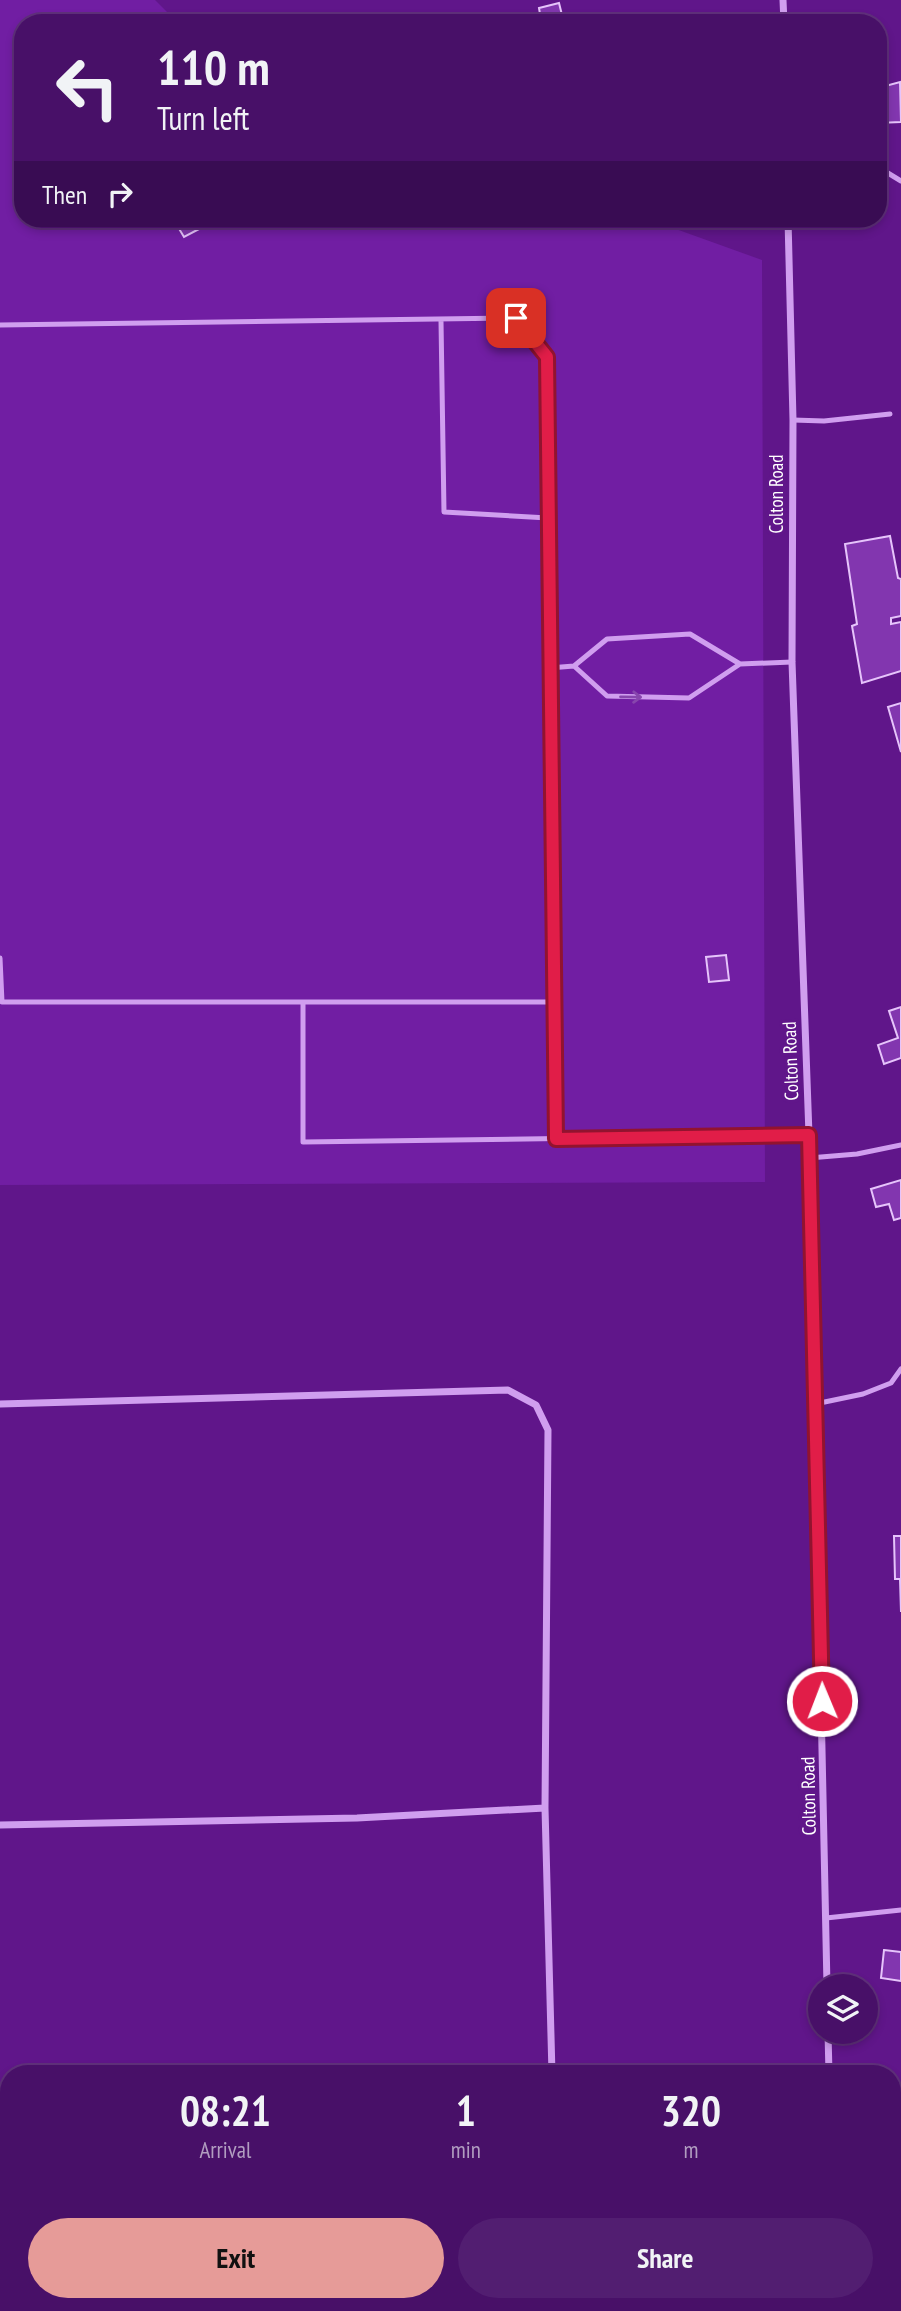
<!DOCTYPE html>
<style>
body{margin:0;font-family:"PT Sans Narrow",sans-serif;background:#521e71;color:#f1f3f6;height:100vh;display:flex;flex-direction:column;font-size:26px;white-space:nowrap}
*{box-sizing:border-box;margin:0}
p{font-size:23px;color:#b19dc0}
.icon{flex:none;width:38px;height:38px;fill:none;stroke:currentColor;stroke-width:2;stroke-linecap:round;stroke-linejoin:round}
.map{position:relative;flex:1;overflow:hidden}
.drawer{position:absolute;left:0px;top:2065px;width:901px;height:247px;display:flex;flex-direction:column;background:#481068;border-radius:28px 28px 0 0;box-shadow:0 4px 10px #0003,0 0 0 2px #60307c}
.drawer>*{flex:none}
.guide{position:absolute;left:14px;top:14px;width:873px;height:214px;border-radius:28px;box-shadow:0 4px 10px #0003,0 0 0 2px #60307c;background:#481068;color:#f1f3f6;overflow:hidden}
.fabs{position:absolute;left:808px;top:1974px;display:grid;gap:14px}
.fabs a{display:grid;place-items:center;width:70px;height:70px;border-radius:50%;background:#481068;box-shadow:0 4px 10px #0003,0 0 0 2px #60307c;font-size:35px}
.pin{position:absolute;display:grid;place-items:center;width:60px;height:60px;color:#fff;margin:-30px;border-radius:14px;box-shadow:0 4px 10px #0006}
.me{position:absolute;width:77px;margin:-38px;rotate:359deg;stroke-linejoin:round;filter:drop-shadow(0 0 5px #0008)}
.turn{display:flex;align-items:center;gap:24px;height:147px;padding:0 28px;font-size:32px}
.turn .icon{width:91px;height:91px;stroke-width:2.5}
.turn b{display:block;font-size:49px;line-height:60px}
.then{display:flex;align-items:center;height:66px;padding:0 28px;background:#0003;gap:14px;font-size:26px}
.eta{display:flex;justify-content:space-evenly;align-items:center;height:119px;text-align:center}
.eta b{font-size:42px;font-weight:800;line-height:49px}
.action{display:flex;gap:14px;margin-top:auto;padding:14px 28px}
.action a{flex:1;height:80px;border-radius:42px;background:#e69b98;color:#111;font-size:28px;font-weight:800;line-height:80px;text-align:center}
.action a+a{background:#521e71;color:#f1f3f6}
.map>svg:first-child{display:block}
</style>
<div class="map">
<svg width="901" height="2311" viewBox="0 0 901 2311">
<rect width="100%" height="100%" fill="#60168a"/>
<path fill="#711ea3" d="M0,0H155L178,23H23V219H648L762,260L765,1182L0,1185Z"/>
<path fill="#8236af" stroke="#e6c4fb" stroke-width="2" d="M559,3L562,15L541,20L539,8Z
M900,82L901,122L878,123V88Z
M193,219H196L201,228L184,237L178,227Z
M890,536L898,578L901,579V616L891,618V624L901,622V671L862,683L852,626L857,624L845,544Z
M901,703V752L888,707Z
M726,955L729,980L709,982L706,957Z
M901,1007V1058L884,1064L878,1045L898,1038L889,1011Z
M901,1180V1218L894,1220L889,1204L876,1207L871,1189Z
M894,1536H901V1612L900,1579H895Z
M884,1950L901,1952V1981L881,1978Z"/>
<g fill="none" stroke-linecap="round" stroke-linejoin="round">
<path stroke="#d09eef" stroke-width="5" d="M878,167L901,181
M441,321L444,512L548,518
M0,325L516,318L547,357L556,1002H2L0,958
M793,420L824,421L890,414
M574,666L607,696L689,698L740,664
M549,668L574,666L607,639L690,634L740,664L792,662
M556,1002V1138
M303,1003V1142L809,1135
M809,1158L857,1154L901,1145
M815,1404L863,1394L891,1383L901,1369
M826,1918L901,1910
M892,2085L901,2086"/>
<path stroke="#d09eef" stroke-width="7" d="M783,0L784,23
M788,219L793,420L792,662L809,1135L827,1986
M0,1404L508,1390L536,1405L548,1430L545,1808L552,2074
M0,1825L357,1818L545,1808
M828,2032L829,2074
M0,2239H9
M835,2303V2311"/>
</g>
<defs><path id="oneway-shaft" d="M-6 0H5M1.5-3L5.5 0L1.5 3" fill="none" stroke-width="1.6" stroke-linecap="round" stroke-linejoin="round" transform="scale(1.75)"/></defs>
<use stroke="#8746ad" href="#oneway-shaft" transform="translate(631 697) rotate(1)"/>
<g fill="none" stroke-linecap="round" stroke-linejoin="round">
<defs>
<path id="route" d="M516,318L547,357L556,1139L809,1135L822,1701"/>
</defs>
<use href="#route" stroke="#92132f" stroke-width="18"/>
<use href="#route" stroke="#e11d48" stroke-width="12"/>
</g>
<g text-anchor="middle" stroke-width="7" stroke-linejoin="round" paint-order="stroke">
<g font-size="19" fill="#fff" stroke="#60168a">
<text transform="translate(776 494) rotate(-90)" y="7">Colton Road</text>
<text transform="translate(790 1061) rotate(-92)" y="7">Colton Road</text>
<text transform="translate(808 1796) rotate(-91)" y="7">Colton Road</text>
</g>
</g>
</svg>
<div class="fabs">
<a><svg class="icon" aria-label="layers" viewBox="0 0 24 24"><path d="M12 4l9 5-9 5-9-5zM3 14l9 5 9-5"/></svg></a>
</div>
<div class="pin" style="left:516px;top:318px;background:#d93025"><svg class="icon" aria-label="arrive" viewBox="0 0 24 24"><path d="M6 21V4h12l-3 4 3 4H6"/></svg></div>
<svg class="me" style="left:822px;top:1701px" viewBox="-20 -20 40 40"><circle r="17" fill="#e11d48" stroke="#fff" stroke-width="3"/><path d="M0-11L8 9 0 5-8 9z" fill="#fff"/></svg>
<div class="guide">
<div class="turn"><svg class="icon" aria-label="left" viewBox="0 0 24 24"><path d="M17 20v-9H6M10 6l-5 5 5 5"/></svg><div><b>110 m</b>Turn left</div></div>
<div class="then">Then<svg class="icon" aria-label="right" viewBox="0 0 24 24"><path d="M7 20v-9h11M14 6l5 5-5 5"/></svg></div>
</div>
<section class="drawer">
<div class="eta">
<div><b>08:21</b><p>Arrival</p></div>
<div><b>1</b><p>min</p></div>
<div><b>320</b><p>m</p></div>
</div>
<div class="action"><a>Exit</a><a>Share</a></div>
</section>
</div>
